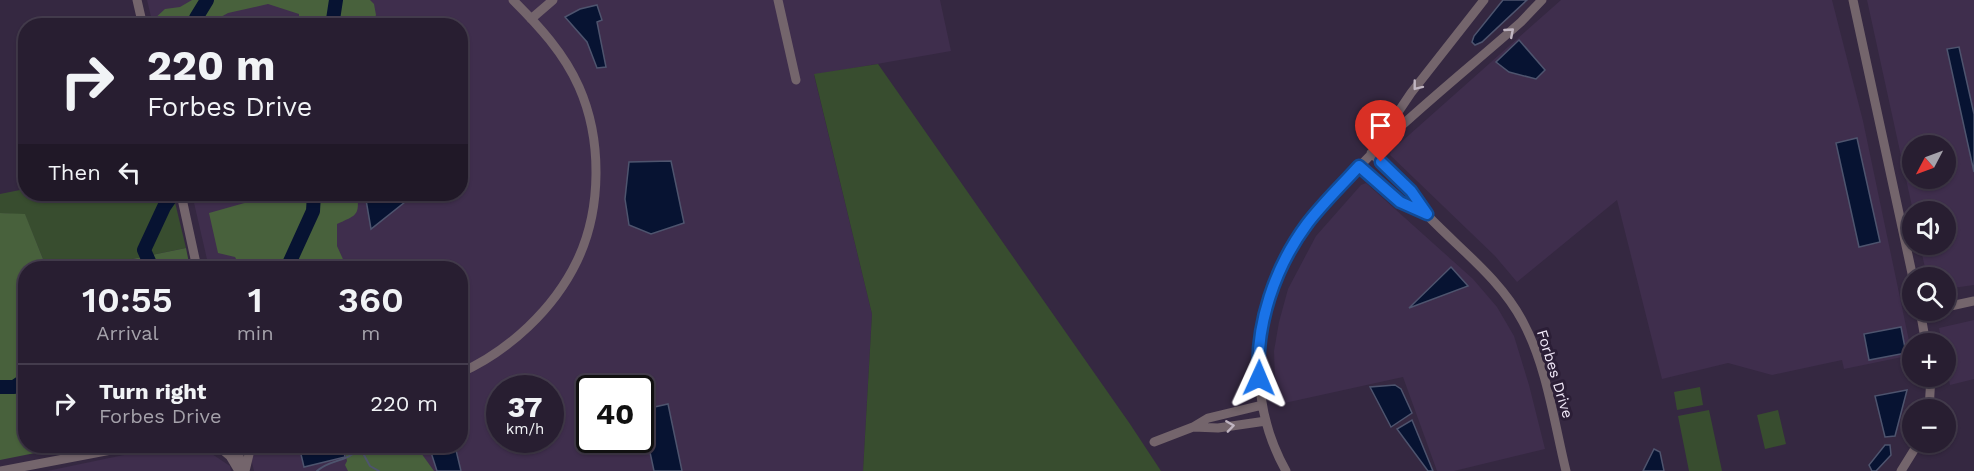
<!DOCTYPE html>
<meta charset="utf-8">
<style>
body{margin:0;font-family:"Work Sans",sans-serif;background:#302739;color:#f1f3f6;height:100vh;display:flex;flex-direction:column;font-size:22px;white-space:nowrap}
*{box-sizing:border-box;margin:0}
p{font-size:20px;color:#a5a2ab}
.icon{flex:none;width:33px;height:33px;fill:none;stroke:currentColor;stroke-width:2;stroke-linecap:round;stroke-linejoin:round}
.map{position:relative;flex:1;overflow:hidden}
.details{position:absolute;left:18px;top:261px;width:450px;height:192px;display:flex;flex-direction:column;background:#281e31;border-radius:24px;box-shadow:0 2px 4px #0004,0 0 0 2px #443c4d}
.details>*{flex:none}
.guide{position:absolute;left:18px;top:18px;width:450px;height:183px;border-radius:24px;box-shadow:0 2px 4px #0004,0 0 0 2px #443c4d;background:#281e31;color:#f1f3f6;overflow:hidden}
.needle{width:39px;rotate:229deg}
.tools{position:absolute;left:1902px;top:135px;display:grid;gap:12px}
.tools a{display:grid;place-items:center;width:54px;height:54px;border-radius:50%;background:#281e31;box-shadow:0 2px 4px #0004,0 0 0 2px #443c4d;font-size:30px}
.speed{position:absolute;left:486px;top:375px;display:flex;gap:12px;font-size:30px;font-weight:700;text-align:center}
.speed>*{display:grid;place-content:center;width:78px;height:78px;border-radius:50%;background:#281e31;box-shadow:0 2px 4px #0004,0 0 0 2px #443c4d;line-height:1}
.speed small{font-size:15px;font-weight:400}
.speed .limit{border:3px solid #111;border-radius:9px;background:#fff;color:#111}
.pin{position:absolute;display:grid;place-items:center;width:51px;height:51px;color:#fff;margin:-62px -26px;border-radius:50% 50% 50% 0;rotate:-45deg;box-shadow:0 0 6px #0007}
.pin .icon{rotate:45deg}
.me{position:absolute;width:66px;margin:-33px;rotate:1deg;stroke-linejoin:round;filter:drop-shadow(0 0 4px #0008)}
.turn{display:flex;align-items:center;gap:21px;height:126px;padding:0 30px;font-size:27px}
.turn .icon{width:78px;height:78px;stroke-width:2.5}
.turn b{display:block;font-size:42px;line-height:51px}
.then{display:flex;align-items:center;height:57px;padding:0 30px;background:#0003;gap:12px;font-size:22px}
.eta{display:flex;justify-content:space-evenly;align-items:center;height:102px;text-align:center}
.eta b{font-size:36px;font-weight:600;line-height:42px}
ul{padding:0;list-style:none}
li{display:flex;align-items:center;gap:18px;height:78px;padding:0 30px;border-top:2px solid #443c4d}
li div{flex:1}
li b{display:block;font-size:22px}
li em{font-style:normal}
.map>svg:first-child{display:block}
</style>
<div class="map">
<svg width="1974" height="471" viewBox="0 0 1974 471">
<rect width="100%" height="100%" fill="#352841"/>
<path fill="#3f2e4d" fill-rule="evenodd" d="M147,0H940L951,51L814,75L872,314L863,471H254L248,446H460V268H209L192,194H460V26L153,25ZM500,388H550V440H500ZM590,388H640V440H590Z
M1561,0H1832L1863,121L1912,355L1844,369L1842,360L1772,375L1728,363L1662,379L1617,200L1517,282L1495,256L1390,155L1391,151Z
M1867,0H1974V285L1946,289V278L1927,277L1920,245L1946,244V212L1913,211ZM1912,146H1946V178H1912Z
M1366,183L1473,279L1497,307L1514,336L1529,385L1545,449L1454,471H1437L1403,377L1280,404L1275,380L1274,351L1279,322L1288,289L1316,236L1361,185Z
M1974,320V379L1950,385L1946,363V344L1942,343L1939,328Z
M167,446H200L230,466L231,471H47Z"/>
<path fill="#384d2f" d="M878,64L1130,424L1161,471H863L872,314L814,74Z
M25,189L26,194H173L186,248L93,267L43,259L25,215L0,213V194Z
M1700,387L1703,405L1677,410L1674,392Z
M1709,410L1722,471H1689L1678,416Z
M1778,410L1786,444L1765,449L1757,415Z"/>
<path fill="#48613c" d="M192,0H370L374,4L376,15L372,25H299V14L268,4L228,13L210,23V25H153L152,21L165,9L180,7Z
M277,194H357C360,216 356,215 337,224V246L347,268H241L235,257L218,253L209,213Z
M0,213L25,214L43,259L93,267L186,248L190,268H26V446H70L0,460Z
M344,446H416L434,471H348L345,465L347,461Z"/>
<path fill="#071332" stroke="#4e546e" stroke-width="1.5" d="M1503,0H1527L1482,42L1475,45L1472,42L1474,36Z
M597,5L602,20L597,22L606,67L597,68L587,42L565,17L580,9Z
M1519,40L1545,70L1536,79L1509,72L1496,62Z
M1959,47L1974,114V172L1947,49Z
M1857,138L1880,242L1859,247L1836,143Z
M671,161L684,223L651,234L629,225L625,199L629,162Z
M365,194H415L371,229Z
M1451,267L1468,286L1409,308Z
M1901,327L1906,353L1869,360L1864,334Z
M1395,385L1401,389L1412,413L1391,427L1370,387Z
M1907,390L1895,436L1885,437L1875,396Z
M668,404L682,471H654L641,410Z
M1412,420L1433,471H1428L1397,429Z
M1885,445H1890L1891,455L1876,471H1872L1869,465Z
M299,446H343L345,457L304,467Z
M429,446H455L461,471H437Z
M1654,449L1660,452L1664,471H1643Z"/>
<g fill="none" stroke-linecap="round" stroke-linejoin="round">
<path stroke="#4e546e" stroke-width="2" d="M359,446L370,466L379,471
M317,471C330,459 346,463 360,448"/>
<path stroke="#071332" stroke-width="14" d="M196,26V18L207,0
M332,26L336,0
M152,268L144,250L164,207L173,194
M287,268L313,211L314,194
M0,387H14L26,379"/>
<path stroke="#74656c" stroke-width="9" d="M137,0L143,26
M778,0L796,80
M1853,0L1913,278
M531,19L553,0
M1378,142L1411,93L1484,0
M1371,153C1384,165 1399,177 1411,190C1418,199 1422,209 1429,217C1462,251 1501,280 1523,322C1547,367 1554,422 1566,471
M1359,166L1400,202L1425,213
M181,194L197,268
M1946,307L1974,301
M1920,310L1926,344
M460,373C509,351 554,309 577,261C602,209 602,139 579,87C564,53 539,26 513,0
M1929,410L1931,376
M1193,427L1218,428L1266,421
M1154,442L1193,427L1208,418L1262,405
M218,446L230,456L239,471
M237,446L242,471
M1,471L132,446
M245,471L251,446
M1286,471C1242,392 1255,298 1306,226C1315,212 1328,200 1339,188C1394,127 1460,76 1521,22L1542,0
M1901,471L1919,442"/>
</g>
<defs><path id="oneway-chevron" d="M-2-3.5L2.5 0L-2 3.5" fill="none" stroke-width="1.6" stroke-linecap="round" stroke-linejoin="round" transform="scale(1.5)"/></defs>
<g stroke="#c0b5c1">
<use href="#oneway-chevron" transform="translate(1510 32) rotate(-41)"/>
<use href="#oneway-chevron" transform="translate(1417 86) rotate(128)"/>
<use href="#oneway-chevron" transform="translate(1230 426) rotate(-8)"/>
</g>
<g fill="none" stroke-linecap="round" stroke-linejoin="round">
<defs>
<path id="route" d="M1259,378C1255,325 1275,267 1307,224C1323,203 1342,185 1359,166L1400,202L1427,214L1411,191L1381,162"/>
</defs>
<use href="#route" stroke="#114b97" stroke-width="15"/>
<use href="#route" stroke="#1a73e8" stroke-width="10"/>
</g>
<g text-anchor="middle" stroke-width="6" stroke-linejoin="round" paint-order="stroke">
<g font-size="15" fill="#f2eafa" stroke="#2b1e36">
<text transform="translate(1555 374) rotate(73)" y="5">Forbes Drive</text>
</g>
</g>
</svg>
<div class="tools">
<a><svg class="needle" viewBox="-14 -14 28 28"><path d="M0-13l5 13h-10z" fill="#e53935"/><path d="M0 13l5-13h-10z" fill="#a5a2ab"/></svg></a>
<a><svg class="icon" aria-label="sound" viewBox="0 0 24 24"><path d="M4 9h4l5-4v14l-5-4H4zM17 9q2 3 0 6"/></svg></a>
<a><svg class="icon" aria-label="search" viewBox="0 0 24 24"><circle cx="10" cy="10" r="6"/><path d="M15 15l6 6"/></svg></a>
<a>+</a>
<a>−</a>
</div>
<div class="speed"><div>37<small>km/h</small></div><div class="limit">40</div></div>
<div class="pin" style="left:1381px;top:162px;background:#d93025"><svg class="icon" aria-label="arrive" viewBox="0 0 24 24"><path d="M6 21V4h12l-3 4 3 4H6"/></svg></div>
<svg class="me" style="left:1259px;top:378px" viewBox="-20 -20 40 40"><path d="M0-17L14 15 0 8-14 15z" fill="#1a73e8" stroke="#fff" stroke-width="4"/></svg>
<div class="guide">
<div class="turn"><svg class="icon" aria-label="right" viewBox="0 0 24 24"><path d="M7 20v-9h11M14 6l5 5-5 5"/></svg><div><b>220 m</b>Forbes Drive</div></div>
<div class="then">Then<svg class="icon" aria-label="left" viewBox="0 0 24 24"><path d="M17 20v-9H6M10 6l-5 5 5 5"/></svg></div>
</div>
<section class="details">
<div class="eta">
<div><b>10:55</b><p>Arrival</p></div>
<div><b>1</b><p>min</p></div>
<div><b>360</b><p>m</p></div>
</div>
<ul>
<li><svg class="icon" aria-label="right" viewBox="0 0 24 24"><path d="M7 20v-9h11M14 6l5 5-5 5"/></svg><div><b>Turn right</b><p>Forbes Drive</p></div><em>220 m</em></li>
</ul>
</section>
</div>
